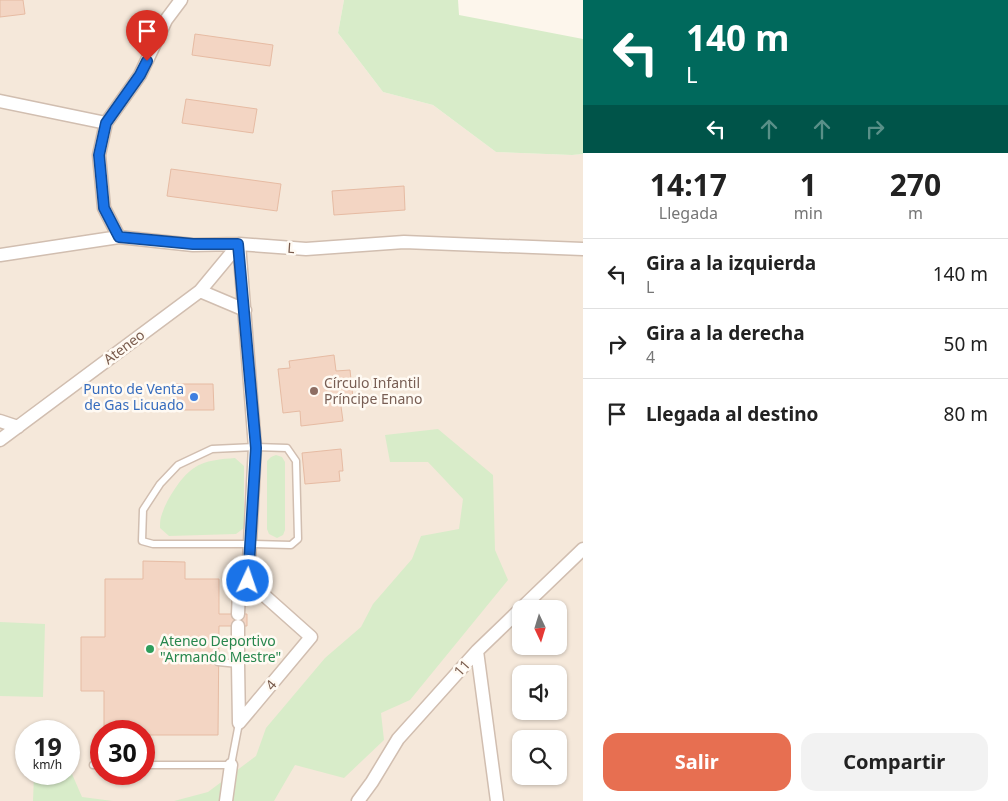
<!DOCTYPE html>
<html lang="es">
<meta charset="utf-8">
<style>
body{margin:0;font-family:"Noto Sans",sans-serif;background:#f2f2f2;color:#222;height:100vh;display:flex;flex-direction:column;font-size:19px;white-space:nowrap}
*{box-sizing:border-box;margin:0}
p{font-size:16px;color:#767676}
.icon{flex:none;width:28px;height:28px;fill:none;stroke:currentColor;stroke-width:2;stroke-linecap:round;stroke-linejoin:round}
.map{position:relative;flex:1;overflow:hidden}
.sheet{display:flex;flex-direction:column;background:#fff;width:425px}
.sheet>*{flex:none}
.guide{background:#00695c;color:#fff;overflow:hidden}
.needle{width:32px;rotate:176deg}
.controls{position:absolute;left:512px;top:600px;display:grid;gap:10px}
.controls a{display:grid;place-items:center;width:55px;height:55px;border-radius:10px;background:#fff;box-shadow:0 1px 4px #0004;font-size:25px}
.speed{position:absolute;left:15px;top:720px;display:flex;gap:10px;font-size:25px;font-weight:700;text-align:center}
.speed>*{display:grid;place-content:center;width:65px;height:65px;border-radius:50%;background:#fff;box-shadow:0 1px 4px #0004;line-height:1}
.speed small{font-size:12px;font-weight:400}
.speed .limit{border:8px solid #d22;background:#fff;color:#111}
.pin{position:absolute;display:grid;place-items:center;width:42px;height:42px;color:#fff;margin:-51px -21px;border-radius:50% 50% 50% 0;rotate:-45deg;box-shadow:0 0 5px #0007}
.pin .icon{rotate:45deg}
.me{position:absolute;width:55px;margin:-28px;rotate:3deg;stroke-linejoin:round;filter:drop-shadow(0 0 4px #0008)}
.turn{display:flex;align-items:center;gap:18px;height:105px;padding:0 20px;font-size:22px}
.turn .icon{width:65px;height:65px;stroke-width:2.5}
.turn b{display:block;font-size:35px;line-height:42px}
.lanes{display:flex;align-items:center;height:48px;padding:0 20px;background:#0003;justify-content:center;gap:25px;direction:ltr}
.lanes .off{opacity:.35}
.eta{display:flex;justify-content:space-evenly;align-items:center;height:85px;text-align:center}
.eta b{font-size:30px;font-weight:700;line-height:35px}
.button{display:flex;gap:10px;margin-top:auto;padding:10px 20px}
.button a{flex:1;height:58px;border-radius:15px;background:#e76f51;color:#fff;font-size:20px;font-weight:700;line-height:58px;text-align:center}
.button a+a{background:#f2f2f2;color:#222}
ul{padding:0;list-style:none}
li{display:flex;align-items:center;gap:15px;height:70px;padding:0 20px;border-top:1px solid #e0e0e0}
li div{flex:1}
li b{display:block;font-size:19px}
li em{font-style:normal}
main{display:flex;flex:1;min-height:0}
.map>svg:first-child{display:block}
</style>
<main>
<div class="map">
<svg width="583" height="801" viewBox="0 0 583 801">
<rect width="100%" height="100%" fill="#fdf6ec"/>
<path fill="#f5e8da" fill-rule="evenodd" d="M0,0H344L338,33L383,92L433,105L496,152L572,155L583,154V801H0ZM521,609H559V646H521ZM521,674H559V711H521ZM26,731H69V774H26ZM101,731H144V774H101ZM521,739H559V776H521Z"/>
<path fill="#d8ecc9" d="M344,0H458L459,15L583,39V154L572,155L496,152L433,105L383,92L338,33Z
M438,429L493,475L495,550L508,580L410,700L381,713L384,740L344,778L295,765L274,801H174L208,792L256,756L266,728L325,658L361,627L373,604L412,559L421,536L459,529L463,499L428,462H390L385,435Z
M276,455L282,457L285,462V530L283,535L277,538L269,534L267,529V461L271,457Z
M235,458L244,466V528L236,534L169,536L160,528C160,525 160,520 161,517C165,502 181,476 194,468C205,460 222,459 235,458Z
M0,622L45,624L43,697L0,696Z
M69,767L82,797L113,801H33L34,774H69Z"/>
<path fill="#f3d5c3" stroke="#e6bba3" d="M0,0H23L25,14L0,17Z
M195,34L273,45L270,66L192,55Z
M186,99L257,109L253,133L182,123Z
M171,169L281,184L277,211L167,196Z
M404,186L405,210L334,215L332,191Z
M334,355L336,371L350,370L353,398L340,399L343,421L301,426L300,411L283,413L278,369L290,368L289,361Z
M174,384H213L214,410H174Z
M341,449L343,471H339L340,481L305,484L302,453Z
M143,561L185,562V579H219V614H247V626H219L218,735H144V731H104V691H81V637H105V579H143Z"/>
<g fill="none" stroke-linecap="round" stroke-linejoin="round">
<defs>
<path id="service" d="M255,447L287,448L296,461L298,539L291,545L250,544H153L142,541L143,510L160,484L178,465L212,449Z
M218,662L238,664
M93,765H101
M144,765H231L239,723"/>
<path id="minor" d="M0,101L106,123
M119,237L104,208L99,155L106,123L140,75L166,20L181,0
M0,255L119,237L193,245L239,244L306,249L404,242L583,249
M200,291L245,310
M0,421L18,427
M0,440L200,291L239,244
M238,614L239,591L248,581L255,447L239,244
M238,626V664L239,723L311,637L248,581
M477,651L497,801
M226,801L231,765
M358,801L372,782L398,739L477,651L583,549"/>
</defs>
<use href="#service" stroke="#d1beb0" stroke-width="9"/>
<use href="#minor" stroke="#d1beb0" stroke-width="15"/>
<use href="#service" stroke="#fff" stroke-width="6"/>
<use href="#minor" stroke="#fff" stroke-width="12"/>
</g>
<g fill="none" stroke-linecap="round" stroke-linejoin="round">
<defs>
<path id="route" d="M147,61L140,75L106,123L99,155L104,208L119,237L193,244H238L256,448L248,581"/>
</defs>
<use href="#route" stroke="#114b97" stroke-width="12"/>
<use href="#route" stroke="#1a73e8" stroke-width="9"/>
</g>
<circle fill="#8d6e63" stroke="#fffaf3" stroke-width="2" cx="314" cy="391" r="5"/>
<circle fill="#3f7fe0" stroke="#fffaf3" stroke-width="2" cx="194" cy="397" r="5"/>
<circle fill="#2e9e5b" stroke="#fffaf3" stroke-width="2" cx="150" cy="649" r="5"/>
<g text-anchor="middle" stroke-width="5" stroke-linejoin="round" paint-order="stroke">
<g font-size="14" fill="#7a5c4d" stroke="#fffaf3">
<text transform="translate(291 248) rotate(4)" y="5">L</text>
<text transform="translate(124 347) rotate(-37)" y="5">Ateneo</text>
<text transform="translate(462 668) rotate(-48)" y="5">11</text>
<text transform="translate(271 685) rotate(-50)" y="5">4</text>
</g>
<g font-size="14" fill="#785e54" stroke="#fffaf3" text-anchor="start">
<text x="324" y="388">Círculo Infantil<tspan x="324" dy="16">Príncipe Enano</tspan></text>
</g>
<g font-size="14" fill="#366cbe" stroke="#fffaf3" text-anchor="end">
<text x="184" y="394">Punto de Venta<tspan x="184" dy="16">de Gas Licuado</tspan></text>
</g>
<g font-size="14" fill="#27864d" stroke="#fffaf3" text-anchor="start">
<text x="160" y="646">Ateneo Deportivo<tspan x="160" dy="16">"Armando Mestre"</tspan></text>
</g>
</g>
</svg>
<div class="controls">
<a><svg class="needle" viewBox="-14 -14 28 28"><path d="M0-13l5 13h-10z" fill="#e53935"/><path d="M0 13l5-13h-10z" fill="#767676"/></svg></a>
<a><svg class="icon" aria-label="sound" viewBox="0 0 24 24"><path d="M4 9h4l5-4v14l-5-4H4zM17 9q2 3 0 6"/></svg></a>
<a><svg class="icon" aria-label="search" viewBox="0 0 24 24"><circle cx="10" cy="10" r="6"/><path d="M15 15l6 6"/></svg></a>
</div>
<div class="speed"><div>19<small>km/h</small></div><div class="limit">30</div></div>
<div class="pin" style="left:147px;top:61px;background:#d93025"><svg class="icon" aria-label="arrive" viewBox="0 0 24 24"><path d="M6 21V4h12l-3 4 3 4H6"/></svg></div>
<svg class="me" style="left:248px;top:581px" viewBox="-20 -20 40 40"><circle r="17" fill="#1a73e8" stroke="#fff" stroke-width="3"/><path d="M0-11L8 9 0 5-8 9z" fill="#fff"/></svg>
</div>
<section class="sheet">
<div class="guide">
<div class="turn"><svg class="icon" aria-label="left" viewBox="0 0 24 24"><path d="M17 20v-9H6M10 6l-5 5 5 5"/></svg><div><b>140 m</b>L</div></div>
<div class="lanes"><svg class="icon" aria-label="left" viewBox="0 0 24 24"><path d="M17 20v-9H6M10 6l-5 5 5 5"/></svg><svg class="icon off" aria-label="ahead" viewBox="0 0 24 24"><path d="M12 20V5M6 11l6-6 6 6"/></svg><svg class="icon off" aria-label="ahead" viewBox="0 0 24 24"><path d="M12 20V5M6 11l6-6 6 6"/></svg><svg class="icon off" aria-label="right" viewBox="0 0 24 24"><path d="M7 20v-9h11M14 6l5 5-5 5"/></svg></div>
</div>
<div class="eta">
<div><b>14:17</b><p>Llegada</p></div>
<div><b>1</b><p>min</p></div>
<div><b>270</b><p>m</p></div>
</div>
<ul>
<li><svg class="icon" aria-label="left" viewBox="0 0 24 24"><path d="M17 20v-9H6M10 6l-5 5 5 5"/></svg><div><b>Gira a la izquierda</b><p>L</p></div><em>140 m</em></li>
<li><svg class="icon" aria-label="right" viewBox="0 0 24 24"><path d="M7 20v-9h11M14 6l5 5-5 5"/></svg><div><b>Gira a la derecha</b><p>4</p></div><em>50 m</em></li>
<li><svg class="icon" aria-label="arrive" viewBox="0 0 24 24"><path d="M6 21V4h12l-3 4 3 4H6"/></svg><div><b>Llegada al destino</b></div><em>80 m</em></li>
</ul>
<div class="button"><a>Salir</a><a>Compartir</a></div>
</section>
</main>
